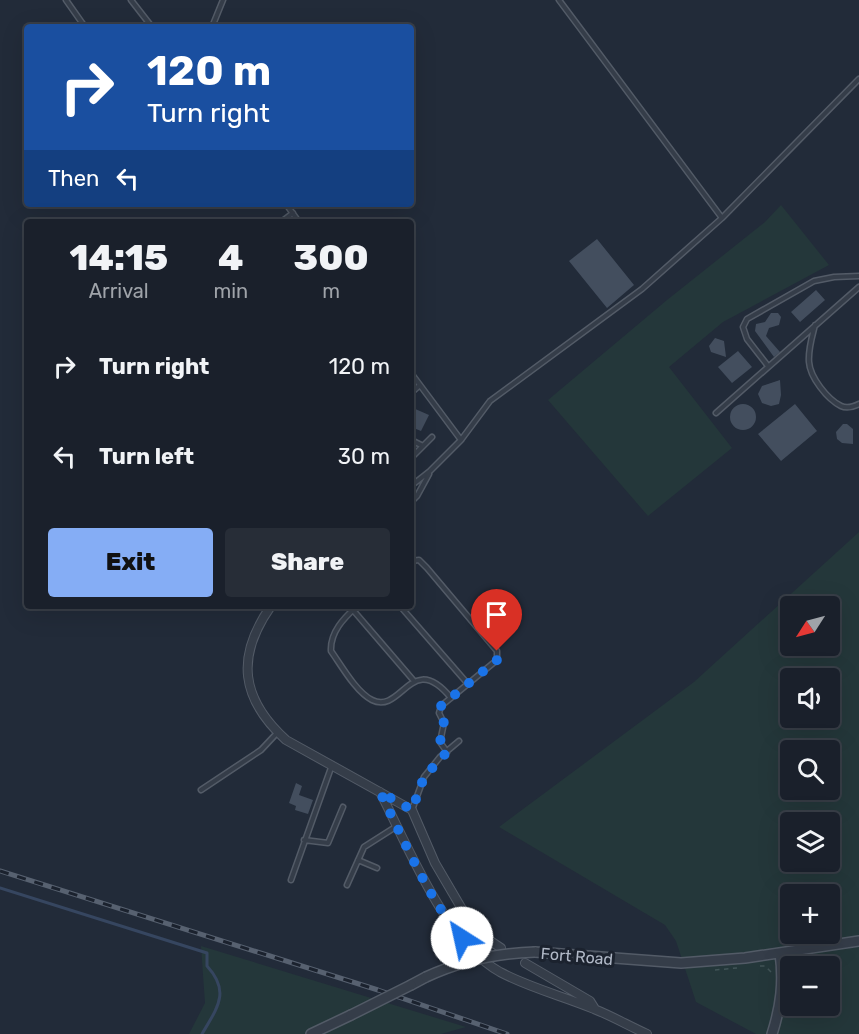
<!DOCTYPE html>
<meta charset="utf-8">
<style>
body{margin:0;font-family:Rubik,sans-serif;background:#272d37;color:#f1f3f6;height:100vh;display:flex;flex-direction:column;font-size:22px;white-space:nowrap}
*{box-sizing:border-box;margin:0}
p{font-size:20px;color:#9fa3a9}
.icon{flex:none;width:33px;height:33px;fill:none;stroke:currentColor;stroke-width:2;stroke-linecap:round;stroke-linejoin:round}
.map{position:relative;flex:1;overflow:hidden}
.drawer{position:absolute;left:24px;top:219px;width:390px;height:390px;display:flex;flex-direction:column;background:#1a202b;border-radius:6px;box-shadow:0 6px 24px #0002,0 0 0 2px #383e47}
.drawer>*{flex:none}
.guide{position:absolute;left:24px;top:24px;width:390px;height:183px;border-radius:6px;box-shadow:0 6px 24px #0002,0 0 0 2px #383e47;background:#1a4fa0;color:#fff;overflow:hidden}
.needle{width:39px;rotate:234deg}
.buttons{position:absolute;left:780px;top:596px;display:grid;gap:12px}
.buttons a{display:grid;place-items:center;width:60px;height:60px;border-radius:6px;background:#1a202b;box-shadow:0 6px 24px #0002,0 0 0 2px #383e47;font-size:30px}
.pin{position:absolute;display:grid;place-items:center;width:51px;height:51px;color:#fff;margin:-62px -26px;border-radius:50% 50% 50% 0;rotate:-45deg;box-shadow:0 0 6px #0007}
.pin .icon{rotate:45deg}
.me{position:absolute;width:66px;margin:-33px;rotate:325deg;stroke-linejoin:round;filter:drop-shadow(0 0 4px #0008)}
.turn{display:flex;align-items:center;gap:21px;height:126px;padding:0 24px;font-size:27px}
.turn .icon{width:78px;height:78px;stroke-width:2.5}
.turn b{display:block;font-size:42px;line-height:51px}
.then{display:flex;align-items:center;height:57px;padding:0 24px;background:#0003;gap:12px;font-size:22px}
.eta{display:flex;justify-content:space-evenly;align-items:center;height:102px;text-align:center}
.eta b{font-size:36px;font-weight:800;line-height:42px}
.action{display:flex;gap:12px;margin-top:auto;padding:12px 24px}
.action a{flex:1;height:69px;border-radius:6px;background:#85adf5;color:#111;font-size:24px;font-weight:800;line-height:69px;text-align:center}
.action a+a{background:#272d37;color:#f1f3f6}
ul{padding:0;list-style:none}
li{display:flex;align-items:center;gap:18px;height:90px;padding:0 24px}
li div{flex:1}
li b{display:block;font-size:22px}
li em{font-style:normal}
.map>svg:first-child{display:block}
</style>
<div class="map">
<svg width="859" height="1034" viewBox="0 0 859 1034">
<rect width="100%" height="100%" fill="#222b39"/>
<path fill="#24373a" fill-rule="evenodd" d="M781,205L829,265L723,322L669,367L732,448L648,516L548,400L667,300L765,222Z
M859,532V1034H756L696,1002L676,941L665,925L499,827L694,682ZM790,606H830V645H790ZM790,678H830V717H790ZM790,750H830V789H790ZM790,822H830V861H790ZM790,894H830V933H790ZM790,966H830V1005H790Z
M201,946L466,1027L441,1034H189L205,1003Z"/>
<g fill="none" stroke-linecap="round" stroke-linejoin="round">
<path stroke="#364660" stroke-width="3" d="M0,888L207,953V966C231,992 217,1008 202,1034"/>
</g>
<path fill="#434e5e" d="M597,239L634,285L607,308L569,261Z
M816,290L825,300L800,322L791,312Z
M771,313H778L781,317L779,325L769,328L766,336L780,352L774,357L755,331L756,324L765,322Z
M715,338L724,341L726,357L711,352L709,346Z
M738,351L752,367L732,383L718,367Z
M780,380L781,395L779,404L771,406L762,403L758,394L762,386Z
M795,404L817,431L781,461L758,434Z
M730 417a13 13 0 1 1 26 0a13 13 0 1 1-26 0Z
M413,408L429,415L421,431L411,427V413Z
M843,424H847L853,429V444L842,443L837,439L836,432Z
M296,783L302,786L299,795L313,800L308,814L295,810L296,806L289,803Z"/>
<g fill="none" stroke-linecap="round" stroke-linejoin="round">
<defs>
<path id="service" d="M66,0L85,27
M131,0L152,27
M559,0L722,218
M212,27L223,0
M286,204L299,222
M281,222L293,213
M815,325C812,337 808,349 809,362C810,377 827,399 841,406C847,409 853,407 859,404
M768,366L747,339L743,327L747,319L814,281L834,277L859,276
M411,373L461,440
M411,393L420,385
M716,413L859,287
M411,440L423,446
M411,458L432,437
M411,486L430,471L461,440L490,401L642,289L722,218L859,79
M411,502L417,496L429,474
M411,561L419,560L427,568L497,651V660L441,706L439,713L444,723L440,742L447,752
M357,606C344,618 330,632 331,651C341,665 356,692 372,700C402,715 411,649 451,698
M400,606L468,684
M353,610L414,681
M201,790L261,750L277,733
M412,810L424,777L440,757L459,741
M304,840L328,843L343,807
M358,860L377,868
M291,880L332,765
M347,885L364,847L397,826"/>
<path id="minor" d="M271,606C235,657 241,699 286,740L412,810L435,863L469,921L483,936L501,948
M380,792C409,848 445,941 500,972C530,988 563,996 594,1009C612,1016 629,1026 647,1034
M525,963L590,1001L595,1009"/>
<path id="tertiary" d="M535,952L681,963L745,958L859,941
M411,985L426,977
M311,1034L351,1015
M772,1034C781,1006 784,982 780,953"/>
</defs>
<use href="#service" stroke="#535b67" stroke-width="7"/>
<use href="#minor" stroke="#535b67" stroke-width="10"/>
<use href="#tertiary" stroke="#535b67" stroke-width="12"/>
<path stroke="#415457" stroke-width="1.5" stroke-dasharray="4.5 4.5" stroke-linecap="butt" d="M760,966H765L773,974
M794,966L798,960
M715,970L737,968"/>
<use href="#service" stroke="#353d49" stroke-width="4"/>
<use href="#minor" stroke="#353d49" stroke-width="8"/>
<use href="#tertiary" stroke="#353d49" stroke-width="9"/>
<defs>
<path id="rail" d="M0,871L378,990L507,1034"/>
</defs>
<use href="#rail" stroke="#576170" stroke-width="5"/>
<use href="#rail" stroke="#1b222e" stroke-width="3" stroke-dasharray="9" stroke-linecap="butt"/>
<defs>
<path id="tertiary-bridge" d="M426,977C460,961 498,953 535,952
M351,1015L411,985"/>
</defs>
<use href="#tertiary-bridge" stroke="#535b67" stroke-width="12" stroke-linecap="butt"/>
<use href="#tertiary-bridge" stroke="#353d49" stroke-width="9"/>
</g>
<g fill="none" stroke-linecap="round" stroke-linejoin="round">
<path stroke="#1a73e8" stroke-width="10" stroke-dasharray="0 18" d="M462,938C429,900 403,838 380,792L412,810L424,777L447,752L440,742L444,723L439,713L441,706L497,660V651"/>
</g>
<g text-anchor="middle" stroke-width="6" stroke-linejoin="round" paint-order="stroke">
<g font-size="16" fill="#b0b8c6" stroke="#1b222e">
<text transform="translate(577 956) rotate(5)" y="6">Fort Road</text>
</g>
</g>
</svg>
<div class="buttons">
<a><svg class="needle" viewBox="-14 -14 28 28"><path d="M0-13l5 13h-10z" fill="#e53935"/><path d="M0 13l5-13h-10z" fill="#9fa3a9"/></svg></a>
<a><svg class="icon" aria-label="sound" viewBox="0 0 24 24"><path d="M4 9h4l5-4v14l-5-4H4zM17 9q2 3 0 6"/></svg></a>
<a><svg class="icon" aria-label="search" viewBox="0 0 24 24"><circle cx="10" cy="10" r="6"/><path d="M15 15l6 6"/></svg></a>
<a><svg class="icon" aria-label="layers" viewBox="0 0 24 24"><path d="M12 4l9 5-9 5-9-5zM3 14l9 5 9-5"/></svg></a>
<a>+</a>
<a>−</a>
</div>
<div class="pin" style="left:497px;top:651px;background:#d93025"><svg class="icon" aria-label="arrive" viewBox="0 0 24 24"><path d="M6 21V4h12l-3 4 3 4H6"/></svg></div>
<svg class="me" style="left:462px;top:938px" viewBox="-20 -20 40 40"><circle r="19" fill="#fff"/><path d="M0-13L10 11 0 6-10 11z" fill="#1a73e8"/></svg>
<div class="guide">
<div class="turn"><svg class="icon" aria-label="right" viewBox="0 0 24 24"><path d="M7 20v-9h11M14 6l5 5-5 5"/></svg><div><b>120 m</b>Turn right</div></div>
<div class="then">Then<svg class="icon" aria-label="left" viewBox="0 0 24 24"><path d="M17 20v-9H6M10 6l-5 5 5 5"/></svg></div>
</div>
<section class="drawer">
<div class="eta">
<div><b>14:15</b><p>Arrival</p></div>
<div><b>4</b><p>min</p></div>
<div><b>300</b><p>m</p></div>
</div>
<ul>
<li><svg class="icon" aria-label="right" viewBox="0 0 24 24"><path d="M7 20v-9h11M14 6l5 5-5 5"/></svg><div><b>Turn right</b></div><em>120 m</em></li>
<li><svg class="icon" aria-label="left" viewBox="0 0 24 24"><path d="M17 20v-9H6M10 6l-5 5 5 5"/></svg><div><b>Turn left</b></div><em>30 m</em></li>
</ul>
<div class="action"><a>Exit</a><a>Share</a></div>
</section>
</div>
